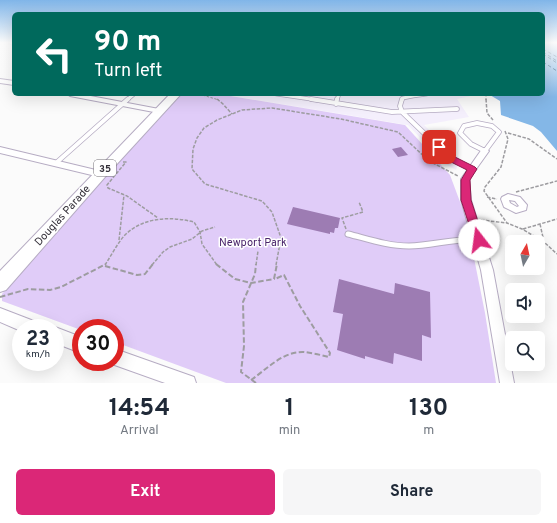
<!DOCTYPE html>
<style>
body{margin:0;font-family:Overpass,sans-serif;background:#f6f6f7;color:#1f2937;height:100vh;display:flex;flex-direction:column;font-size:15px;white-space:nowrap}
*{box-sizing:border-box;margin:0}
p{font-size:13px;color:#747a83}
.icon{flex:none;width:22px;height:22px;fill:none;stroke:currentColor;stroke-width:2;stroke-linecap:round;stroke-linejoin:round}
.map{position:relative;height:383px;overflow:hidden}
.sheet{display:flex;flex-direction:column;background:#fff;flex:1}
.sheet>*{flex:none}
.top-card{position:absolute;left:12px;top:12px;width:533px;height:84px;border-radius:6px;box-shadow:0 4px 16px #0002;background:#00695c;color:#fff;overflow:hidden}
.needle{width:26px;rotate:9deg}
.tools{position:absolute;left:505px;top:235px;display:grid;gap:8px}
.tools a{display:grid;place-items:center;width:40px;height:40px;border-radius:6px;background:#fff;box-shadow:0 4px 16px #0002;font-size:20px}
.speed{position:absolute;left:12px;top:319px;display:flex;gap:8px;font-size:20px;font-weight:700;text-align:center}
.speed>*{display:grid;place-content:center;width:52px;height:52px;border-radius:50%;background:#fff;box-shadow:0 4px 16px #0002;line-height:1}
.speed small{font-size:10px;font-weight:400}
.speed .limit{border:6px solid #d22;background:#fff;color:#111}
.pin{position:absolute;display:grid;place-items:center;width:34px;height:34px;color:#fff;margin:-17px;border-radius:8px;box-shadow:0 2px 6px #0006}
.me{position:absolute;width:44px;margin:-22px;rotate:345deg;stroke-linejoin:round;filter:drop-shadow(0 0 3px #0008)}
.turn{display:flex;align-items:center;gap:14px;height:84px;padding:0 16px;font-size:18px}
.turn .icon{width:52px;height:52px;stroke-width:2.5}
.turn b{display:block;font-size:28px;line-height:34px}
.eta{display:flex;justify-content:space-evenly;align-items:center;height:68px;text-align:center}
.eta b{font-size:24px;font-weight:700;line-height:28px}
.button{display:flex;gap:8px;margin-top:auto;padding:8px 16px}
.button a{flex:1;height:46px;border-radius:6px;background:#db2777;color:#fff;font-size:16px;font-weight:700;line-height:46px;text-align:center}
.button a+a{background:#f6f6f7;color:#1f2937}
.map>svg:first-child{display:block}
</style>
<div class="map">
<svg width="557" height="383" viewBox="0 0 557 383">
<rect width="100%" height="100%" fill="#fbfbfb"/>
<path fill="#f4effc" d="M220,94H480L457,99L469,117L424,125L460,159L456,170L445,164L408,125Z"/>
<path fill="#e0ccf8" d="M182,94H219L405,125L450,175L466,218L485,313L496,383H226L115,342V328H81V330L2,301V294L98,185Z"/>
<path fill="#84b7e7" d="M543,43H557V151L541,132L533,126L501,115L500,101L490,95L543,94Z"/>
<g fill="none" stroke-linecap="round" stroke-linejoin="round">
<path stroke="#0e4874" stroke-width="1" stroke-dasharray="3.5 2.5" stroke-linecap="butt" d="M543,49L557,57
M543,52L557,61
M543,54L557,63
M543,62L557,71"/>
</g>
<path fill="#9d7cb3" d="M401,147L408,155L398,157L392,149Z
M293,207L340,218L338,228H335L334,233L330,232V234L287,224Z
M339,279L394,294L395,283L430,292L431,338L422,335V361L394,353L393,364L365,356V359L337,350L343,314L333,312Z"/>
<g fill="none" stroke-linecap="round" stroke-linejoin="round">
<defs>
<path id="service-far2" d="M276,94L317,100
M413,96L427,94
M127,100L134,94
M337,100L339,94
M402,100L403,98L413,96L411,94"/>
<path id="service-far1" d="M311,99L392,112L457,109
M402,99L400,106L402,112L450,158L472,169
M336,104L337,99
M477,123L492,126L499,132L485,151L471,144L460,133L464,126Z
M56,163L128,99"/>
<path id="service" d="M348,234C368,239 388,246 409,246C432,246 454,238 477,240"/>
<path id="pedestrian" d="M508,194L520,197L527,205L526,210L516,213L504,207L501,199L502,197ZM509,200L515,201L519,206L517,207L510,203Z"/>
<path id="minor" d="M9,43H14V46Z
M0,79L14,81V85L0,83Z
M67,94H80L159,109L162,111L159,113L70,96Z
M0,147L100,171L104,174L100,177L0,153Z
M485,148L489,151L469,179L471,200L493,270L514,383H500L481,270L461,200V179L482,149Z"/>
<path id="tertiary" d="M0,308L39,323L42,328H21V331L0,322Z
M55,327L81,337V353L55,343V328H53Z
M115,349L194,377L196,383H165L109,363L115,362Z"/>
<path id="primary" d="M170,94H181L105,177L6,290L0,292V271Z"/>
</defs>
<use href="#service-far2" stroke="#b6acc3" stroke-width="4.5"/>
<use href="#service-far1" stroke="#b6acc3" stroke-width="5.5"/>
<use href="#service" stroke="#b6acc3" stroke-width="7"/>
<use href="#pedestrian" stroke="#b6acc3" stroke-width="2"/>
<use href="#minor" stroke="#b6acc3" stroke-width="2"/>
<use href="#tertiary" stroke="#b6acc3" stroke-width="2"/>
<use href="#primary" stroke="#b6acc3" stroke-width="2"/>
<path stroke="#9d9ca0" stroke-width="1" stroke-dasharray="2.5 1.5" stroke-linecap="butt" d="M199,94L219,100
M486,94V100"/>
<path stroke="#9d9ca0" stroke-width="1.5" stroke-dasharray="3.5 1.5" stroke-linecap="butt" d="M217,99L223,104L232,114
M486,99L487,113L493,120
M505,131L508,139L501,167L485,187L484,191L507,223L522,229L544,242L557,254
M508,133L529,139L557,159
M123,162H126L107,185L108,188L127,196L158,218
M516,192L557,181
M487,197L497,199
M481,220L507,223
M540,224L544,242
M346,229L342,218L363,212L359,202
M523,229L557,219
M119,240L124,195
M105,265C111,256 117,244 124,236C142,217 170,216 194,222L200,232L202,244L217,265
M152,265L163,252L170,247L192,239L202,231L215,227
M256,265L258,251
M276,265L281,238L272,212L262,201L205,184L192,169L193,149L197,138L204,128L217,120L242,110L272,108L341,119L398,132L429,161L458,176"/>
<path stroke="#9d9ca0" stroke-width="2" stroke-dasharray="5.5 2.5" stroke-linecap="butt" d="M216,264L235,279L251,283L274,279L277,264
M105,266L137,275L145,274L153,264
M0,297L28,289L50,290L61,287L106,264
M251,380C267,369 283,351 304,352C312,353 321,355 329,357L330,353L300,306L284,275L275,279
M256,383L241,372L244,346L243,302L255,274L256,264"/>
<use href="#service-far2" stroke="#fff" stroke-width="3"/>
<use href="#service-far1" stroke="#fff" stroke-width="4"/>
<use href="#service" stroke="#fff" stroke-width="5"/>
<use href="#pedestrian" fill="#fff" fill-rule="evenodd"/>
<use href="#minor" fill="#fff" fill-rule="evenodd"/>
<use href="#tertiary" fill="#fff" fill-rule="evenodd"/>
<use href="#primary" fill="#fff" fill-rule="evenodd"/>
</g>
<linearGradient id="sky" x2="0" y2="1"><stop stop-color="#80b5e8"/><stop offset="0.44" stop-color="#fdfdfd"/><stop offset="1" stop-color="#fdfdfd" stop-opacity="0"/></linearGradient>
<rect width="557" height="97" fill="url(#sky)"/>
<path fill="#db2777" stroke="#8e194d" d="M436,145H442L453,156L475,167L477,169L470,180L471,200L484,240L482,243L479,244L475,243L461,200V180L467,170L447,160L436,149Z"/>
<g text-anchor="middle" stroke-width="3" stroke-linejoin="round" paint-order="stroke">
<rect fill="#fff" stroke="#726f75" stroke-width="1" x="94" y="160" width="22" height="16" rx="3"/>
<g font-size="10" font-weight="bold" fill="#35313a">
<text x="105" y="172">35</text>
</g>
<g font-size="11" fill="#35313a" stroke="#fff">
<text transform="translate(62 215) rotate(-48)" y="4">Douglas Parade</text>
</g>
<g font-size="11" fill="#49246a" stroke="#fff">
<text x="253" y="246">Newport Park</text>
</g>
</g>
</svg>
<div class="tools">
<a><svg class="needle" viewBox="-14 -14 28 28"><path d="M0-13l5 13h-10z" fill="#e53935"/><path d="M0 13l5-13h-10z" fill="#747a83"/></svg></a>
<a><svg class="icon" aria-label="sound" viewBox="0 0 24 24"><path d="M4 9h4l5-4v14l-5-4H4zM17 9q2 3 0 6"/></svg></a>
<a><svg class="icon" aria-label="search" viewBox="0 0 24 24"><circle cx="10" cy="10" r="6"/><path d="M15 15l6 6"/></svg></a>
</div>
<div class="speed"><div>23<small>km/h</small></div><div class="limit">30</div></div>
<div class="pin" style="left:439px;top:147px;background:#d93025"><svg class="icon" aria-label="arrive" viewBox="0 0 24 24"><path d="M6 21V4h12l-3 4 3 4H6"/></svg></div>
<svg class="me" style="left:479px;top:240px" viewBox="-20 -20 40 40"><circle r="19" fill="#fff"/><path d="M0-13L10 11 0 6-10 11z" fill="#db2777"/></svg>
<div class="top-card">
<div class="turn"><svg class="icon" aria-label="left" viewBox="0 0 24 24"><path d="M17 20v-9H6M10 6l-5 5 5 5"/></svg><div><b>90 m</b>Turn left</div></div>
</div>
</div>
<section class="sheet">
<div class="eta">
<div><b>14:54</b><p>Arrival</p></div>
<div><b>1</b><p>min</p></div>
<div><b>130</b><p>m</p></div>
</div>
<div class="button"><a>Exit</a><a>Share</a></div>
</section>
